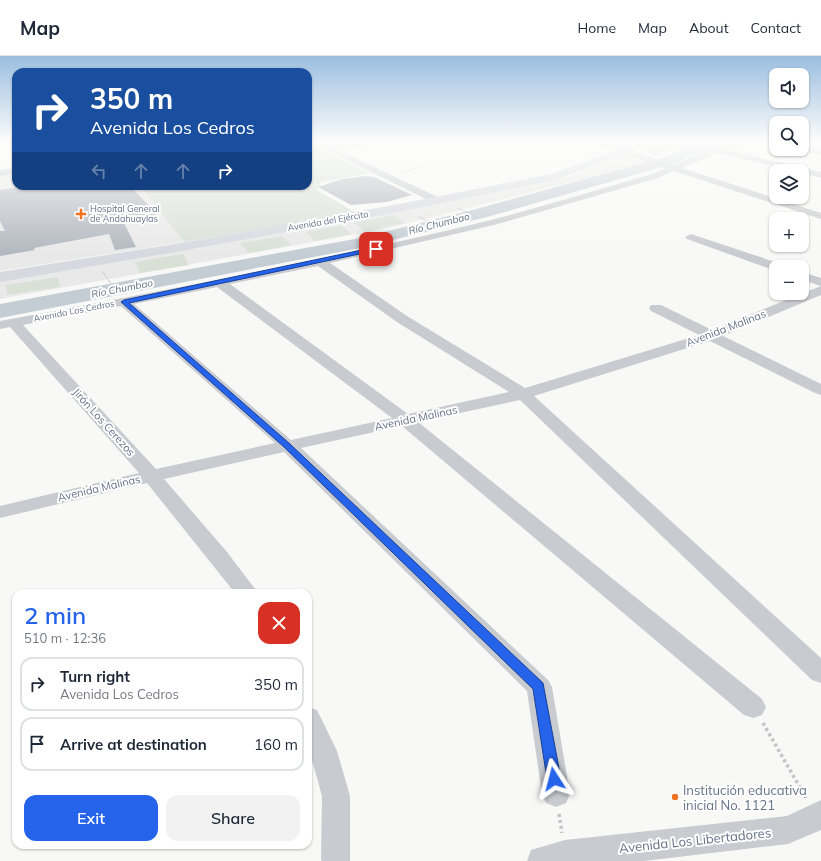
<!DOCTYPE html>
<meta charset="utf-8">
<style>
body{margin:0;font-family:Mulish,sans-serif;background:#f2f2f3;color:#1f2937;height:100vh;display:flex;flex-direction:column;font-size:15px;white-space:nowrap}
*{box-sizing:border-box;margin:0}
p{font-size:13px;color:#747a83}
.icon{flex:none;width:22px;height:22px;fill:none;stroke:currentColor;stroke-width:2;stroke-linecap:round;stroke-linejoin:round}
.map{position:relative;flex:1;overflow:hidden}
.details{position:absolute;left:12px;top:533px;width:300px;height:260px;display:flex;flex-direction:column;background:#fff;border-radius:12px;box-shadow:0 1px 3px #0004}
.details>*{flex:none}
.banner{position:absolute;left:12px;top:12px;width:300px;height:122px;border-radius:12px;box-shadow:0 1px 3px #0004;background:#1a4fa0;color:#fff;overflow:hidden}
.tools{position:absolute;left:769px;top:12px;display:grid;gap:8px}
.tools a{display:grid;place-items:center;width:40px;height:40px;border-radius:8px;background:#fff;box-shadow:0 1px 3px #0004;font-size:20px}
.pin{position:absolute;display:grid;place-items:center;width:34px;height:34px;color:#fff;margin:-17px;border-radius:8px;box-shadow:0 2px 6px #0006}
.me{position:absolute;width:44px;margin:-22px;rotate:351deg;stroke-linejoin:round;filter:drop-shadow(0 0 3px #0008)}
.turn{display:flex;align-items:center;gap:14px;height:84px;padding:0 12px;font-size:18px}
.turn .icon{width:52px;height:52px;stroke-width:2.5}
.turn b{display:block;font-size:28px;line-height:34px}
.lanes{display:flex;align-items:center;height:38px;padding:0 12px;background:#0003;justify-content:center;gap:20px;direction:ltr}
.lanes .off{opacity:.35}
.round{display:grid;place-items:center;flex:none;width:42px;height:42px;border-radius:12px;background:#f2f2f3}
.overview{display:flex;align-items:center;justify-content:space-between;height:68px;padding:0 12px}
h1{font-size:24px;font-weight:600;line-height:30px;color:#2563eb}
.action{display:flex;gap:8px;margin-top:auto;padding:8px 12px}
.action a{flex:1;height:46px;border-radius:12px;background:#2563eb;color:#fff;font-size:16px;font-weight:600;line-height:46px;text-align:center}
.action a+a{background:#f2f2f3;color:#1f2937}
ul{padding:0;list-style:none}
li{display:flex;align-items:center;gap:12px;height:54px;margin:0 8px 6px;padding:0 4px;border:2px solid #e0e1e3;border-radius:12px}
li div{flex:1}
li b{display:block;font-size:15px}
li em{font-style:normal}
header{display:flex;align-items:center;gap:24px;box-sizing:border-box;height:56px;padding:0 20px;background:#fff;border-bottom:1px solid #e0e1e3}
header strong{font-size:19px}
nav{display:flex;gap:22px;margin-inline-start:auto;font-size:14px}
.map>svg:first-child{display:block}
</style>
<header>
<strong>Map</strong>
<nav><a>Home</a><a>Map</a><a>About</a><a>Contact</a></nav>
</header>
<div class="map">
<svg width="821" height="805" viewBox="0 0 821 805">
<rect width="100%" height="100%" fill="#f8f9f6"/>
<path fill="#e9e9e9" d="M627,98L647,107L384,173L0,243V225L330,169L485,137L570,120Z
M16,118V130H140L184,186L0,215V120Z"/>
<path fill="#d9e1d7" d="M661,85H702L655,100L640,92Z
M308,87L369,117L321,126L317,134L356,157L184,186L140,130H308Z
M393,159L405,167L365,175L354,167Z
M341,169L352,178L315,185L306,176Z
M282,180L291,189L249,197L240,187Z
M183,198L189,209L140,217L135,206Z
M58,221L60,231L7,239L6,229Z"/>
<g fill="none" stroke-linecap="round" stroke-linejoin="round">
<path fill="#c5cdd4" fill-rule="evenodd" d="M715,85H738L737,88L690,100L679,106L487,161L360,192L0,262V248L360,182L476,153L669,100L680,94Z"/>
</g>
<path fill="#b3b8c0" d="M366,120L374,121L412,139L387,146L351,149L318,131L342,123Z
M28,130H60L61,132L73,130H130L157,158L123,165L136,191L115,194L109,178L34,192L35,194L0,200V175H5L0,165V134Z"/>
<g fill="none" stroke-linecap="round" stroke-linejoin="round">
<path stroke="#c2c3c6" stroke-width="1.5" stroke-dasharray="1 1" stroke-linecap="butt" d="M404,116L431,108
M457,152L475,160
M418,160L435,169
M103,216L116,235"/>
<path stroke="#c2c3c6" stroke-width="3.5" stroke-dasharray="3 3" stroke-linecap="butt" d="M763,667L806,742
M559,758L562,777"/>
<path fill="#c8cbcf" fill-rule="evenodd" d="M16,85V87L0,90V86Z
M308,85H319L330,90L360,85H382L378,87L338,94L442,143L443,145L438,148L434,147Z
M586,85C617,85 644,100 674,109C700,98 727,85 756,85L727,94L821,116V122L802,117V115H793L718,97L682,112L821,157V163L674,115L658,122L494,169L330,207L407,260L525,332L699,279L651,255L649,252L651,249H661L712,274L821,230V239L723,280L821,328V339L815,337L710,285L534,340L821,602V627L812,624L520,344L418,366L762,643L766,651L762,659L753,662L744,659L402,370L301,392L548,624L552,631L570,738L566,747L556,751L546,747L542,738L527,635L284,396L164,423L227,496L258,537H235L147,427L0,462V450L139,417L10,271L0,273V265C163,235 326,204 487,165C542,151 597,134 652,118L666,112L643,105L623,96ZM318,210L397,266L509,336L408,358L230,228ZM217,231L392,362L291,384L134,248ZM121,250L275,387L156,413L23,269Z
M758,85L776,86V90L759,87Z
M802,90L821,93V99L799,95L798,93H802Z
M16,112V118L0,120V114Z
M691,178L781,208L783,211H776V214H773L687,183L685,181Z
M802,216L821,222V230L802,224Z
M308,651L317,654L337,695L350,740V805H322L321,803L322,740L308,690Z
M821,744V774L788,788L644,805H527L531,794L565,784L787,760Z"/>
<path fill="#d6dae0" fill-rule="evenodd" d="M641,85H656L655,87L555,124L399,156L175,196L0,226V216L175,188L399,148L552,118Z"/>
</g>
<linearGradient id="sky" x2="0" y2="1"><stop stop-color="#9abee0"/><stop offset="0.43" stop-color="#fcfcfb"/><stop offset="1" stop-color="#fcfcfb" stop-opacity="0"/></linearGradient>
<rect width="821" height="198" fill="url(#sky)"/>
<path fill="#2563eb" stroke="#184099" d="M376,191L378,192V194L129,247L290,388L543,627L561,723L559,727L554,729L549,727L547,723L533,633L284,391L121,246L124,244Z"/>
<g fill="#ef7320" stroke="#fff" stroke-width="1.5">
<path d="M79 152h4v4h4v4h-4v4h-4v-4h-4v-4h4z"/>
<circle cx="675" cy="741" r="4"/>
</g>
<g text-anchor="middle" stroke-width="4" stroke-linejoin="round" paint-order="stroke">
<g font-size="9" fill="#667389" stroke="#fff" text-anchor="start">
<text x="90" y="156">Hospital General<tspan x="90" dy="10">de Andahuaylas</tspan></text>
</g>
<g font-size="9" fill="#667389" stroke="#fff">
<text transform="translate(328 165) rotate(-10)" y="3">Avenida del Ejército</text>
<text transform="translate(74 255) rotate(-11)" y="3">Avenida Los Cedros</text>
</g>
<g font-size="10" font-style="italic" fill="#627584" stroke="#fff">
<text transform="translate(439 167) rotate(-14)" y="4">Río Chumbao</text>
<text transform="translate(122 232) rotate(-11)" y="4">Río Chumbao</text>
</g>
<g font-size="11" fill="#667389" stroke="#fff">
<text transform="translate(726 272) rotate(-21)" y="4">Avenida Malinas</text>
<text transform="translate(416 362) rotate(-12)" y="4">Avenida Malinas</text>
<text transform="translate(104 366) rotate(48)" y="4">Jirón Los Cerezos</text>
<text transform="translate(99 432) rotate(-13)" y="4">Avenida Malinas</text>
</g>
<g font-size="13" fill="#667389" stroke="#fff" text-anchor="start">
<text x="683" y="739">Institución educativa<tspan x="683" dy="15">inicial No. 1121</tspan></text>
</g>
<g font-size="13" fill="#667389" stroke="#fff">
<text transform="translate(695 784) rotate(-6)" y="5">Avenida Los Libertadores</text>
</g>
</g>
</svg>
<div class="tools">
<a><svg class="icon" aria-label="sound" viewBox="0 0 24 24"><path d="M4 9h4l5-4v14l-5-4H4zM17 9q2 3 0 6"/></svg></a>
<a><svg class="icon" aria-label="search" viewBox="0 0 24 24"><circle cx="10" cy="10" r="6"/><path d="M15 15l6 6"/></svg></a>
<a><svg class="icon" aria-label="layers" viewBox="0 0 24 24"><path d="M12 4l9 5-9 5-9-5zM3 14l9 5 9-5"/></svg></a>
<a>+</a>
<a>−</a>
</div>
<div class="pin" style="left:376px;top:193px;background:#d93025"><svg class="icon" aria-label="arrive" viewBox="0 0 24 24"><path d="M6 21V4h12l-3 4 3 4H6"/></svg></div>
<svg class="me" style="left:554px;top:723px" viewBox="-20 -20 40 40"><path d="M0-17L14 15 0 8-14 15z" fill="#2563eb" stroke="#fff" stroke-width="4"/></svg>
<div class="banner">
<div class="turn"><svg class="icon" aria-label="right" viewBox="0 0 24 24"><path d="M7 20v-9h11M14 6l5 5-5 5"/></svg><div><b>350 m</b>Avenida Los Cedros</div></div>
<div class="lanes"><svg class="icon off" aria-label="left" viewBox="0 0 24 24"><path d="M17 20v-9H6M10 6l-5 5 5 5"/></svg><svg class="icon off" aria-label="ahead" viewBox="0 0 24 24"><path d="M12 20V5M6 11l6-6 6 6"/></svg><svg class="icon off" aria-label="ahead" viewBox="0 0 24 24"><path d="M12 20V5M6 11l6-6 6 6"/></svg><svg class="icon" aria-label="right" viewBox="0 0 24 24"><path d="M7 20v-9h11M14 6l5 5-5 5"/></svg></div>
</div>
<section class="details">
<div class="overview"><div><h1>2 min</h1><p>510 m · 12:36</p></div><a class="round" style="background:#d93025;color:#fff"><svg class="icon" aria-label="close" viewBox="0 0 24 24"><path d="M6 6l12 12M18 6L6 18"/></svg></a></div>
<ul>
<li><svg class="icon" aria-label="right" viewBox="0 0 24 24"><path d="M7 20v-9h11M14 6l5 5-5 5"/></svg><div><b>Turn right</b><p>Avenida Los Cedros</p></div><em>350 m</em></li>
<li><svg class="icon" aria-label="arrive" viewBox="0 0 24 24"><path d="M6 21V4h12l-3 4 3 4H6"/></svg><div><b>Arrive at destination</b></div><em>160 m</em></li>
</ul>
<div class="action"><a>Exit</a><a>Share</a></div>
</section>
</div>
